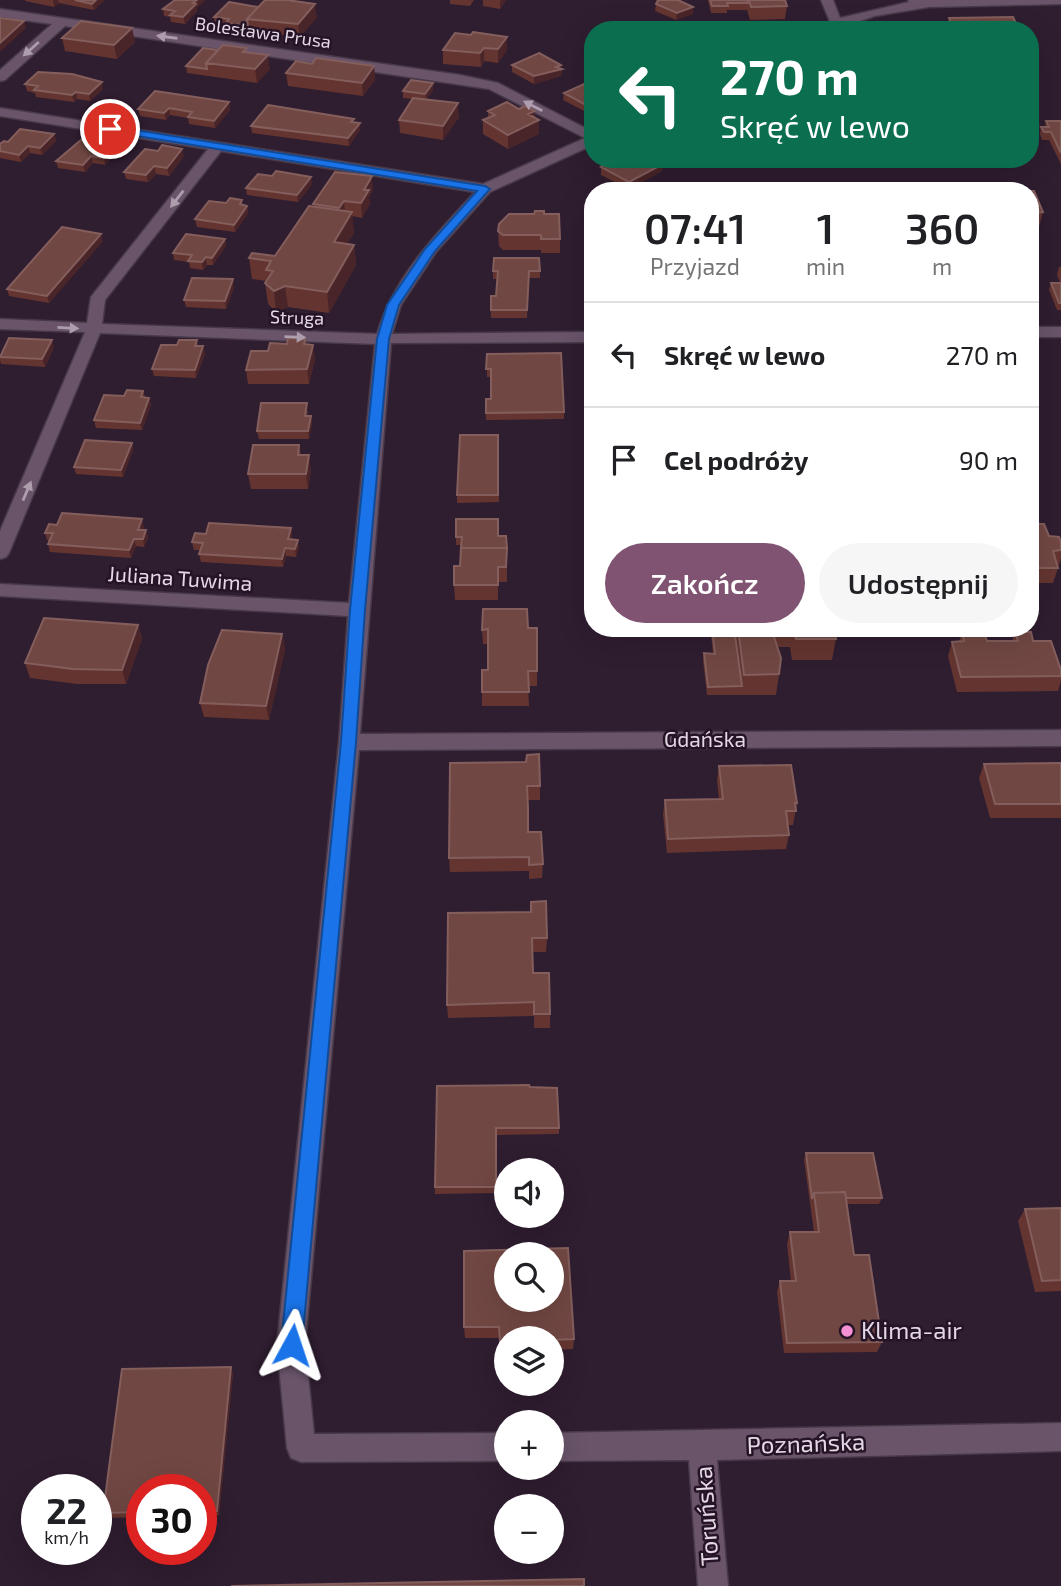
<!DOCTYPE html>
<html lang="pl">
<meta charset="utf-8">
<style>
body{margin:0;font-family:"Exo 2",sans-serif;background:#f6f6f6;color:#202124;height:100vh;display:flex;flex-direction:column;font-size:26px;white-space:nowrap}
*{box-sizing:border-box;margin:0}
p{font-size:23px;color:#757577}
.icon{flex:none;width:38px;height:38px;fill:none;stroke:currentColor;stroke-width:2;stroke-linecap:round;stroke-linejoin:round}
.map{position:relative;flex:1;overflow:hidden}
.sheet{position:absolute;left:584px;top:182px;width:455px;height:455px;display:flex;flex-direction:column;background:#fff;border-radius:28px;box-shadow:0 7px 28px #0002}
.sheet>*{flex:none}
.guide{position:absolute;left:584px;top:21px;width:455px;height:147px;border-radius:28px;box-shadow:0 7px 28px #0002;background:#0b6e4f;color:#fff;overflow:hidden}
.controls{position:absolute;left:494px;top:1158px;display:grid;gap:14px}
.controls a{display:grid;place-items:center;width:70px;height:70px;border-radius:50%;background:#fff;box-shadow:0 7px 28px #0002;font-size:35px}
.speed{position:absolute;left:21px;top:1474px;display:flex;gap:14px;font-size:35px;font-weight:700;text-align:center}
.speed>*{display:grid;place-content:center;width:91px;height:91px;border-radius:50%;background:#fff;box-shadow:0 7px 28px #0002;line-height:1}
.speed small{font-size:18px;font-weight:400}
.speed .limit{border:10px solid #d22;background:#fff;color:#111}
.pin{position:absolute;display:grid;place-items:center;width:60px;height:60px;color:#fff;margin:-30px;border:4px solid #fff;border-radius:50%;box-shadow:0 2px 7px #0007}
.me{position:absolute;width:77px;margin:-38px;rotate:5deg;stroke-linejoin:round;filter:drop-shadow(0 0 5px #0008)}
.turn{display:flex;align-items:center;gap:24px;height:147px;padding:0 21px;font-size:32px}
.turn .icon{width:91px;height:91px;stroke-width:2.5}
.turn b{display:block;font-size:49px;line-height:60px}
.eta{display:flex;justify-content:space-evenly;align-items:center;height:119px;text-align:center}
.eta b{font-size:42px;font-weight:600;line-height:49px}
.cta{display:flex;gap:14px;margin-top:auto;padding:14px 21px}
.cta a{flex:1;height:80px;border-radius:42px;background:#805372;color:#fff;font-size:28px;font-weight:600;line-height:80px;text-align:center}
.cta a+a{background:#f6f6f6;color:#202124}
ul{padding:0;list-style:none}
li{display:flex;align-items:center;gap:21px;height:105px;padding:0 21px;border-top:2px solid #e0e0e0}
li div{flex:1}
li b{display:block;font-size:26px}
li em{font-style:normal}
.map>svg:first-child{display:block}
</style>
<div class="map">
<svg width="1061" height="1586" viewBox="0 0 1061 1586">
<rect width="100%" height="100%" fill="#2f1d30"/>
<g fill="none" stroke-linecap="round" stroke-linejoin="round">
<defs>
<path id="minor" d="M821,0H833L840,18L909,2L908,0H1061V4L929,7L875,16L834,30H817L830,22Z
M0,9L460,75L498,83L593,132V145L490,192L436,252L401,305L392,334L593,332V342L391,343L360,734L1061,730V746L359,750L305,1345L314,1434L506,1433V1461L301,1462L291,1458L287,1448L277,1345L339,742L348,616L0,596V584L349,603L375,344L100,333L9,553L6,557L0,559V531L85,332L0,329V319L87,323L91,297L208,149L0,116V108L483,184L585,138L489,89L65,26L5,80L0,81V70L52,24L0,17ZM221,151L475,192C435,235 394,277 377,334L102,324L105,300Z
M1031,327H1061V337H1031Z
M1061,1423V1451L717,1460L728,1586H698L689,1460L551,1461V1433Z"/>
</defs>
<use href="#minor" stroke="#473948" stroke-width="3"/>
<use href="#minor" fill="#69546a" fill-rule="evenodd"/>
</g>
<path fill="#643530" d="M25,0H105L94,10L59,3L54,7L25,1Z
M450,0H474L470,6L450,4Z
M483,0H506L500,9L483,6Z
M708,0H785L787,6L785,19L750,20L747,10H727V13H711Z
M656,4L693,14L676,20L655,11Z
M197,8V11L185,24L171,22L170,17L164,16L163,9Z
M214,17H317L300,37L227,29V26L215,24Z
M949,18L1019,30H949L948,25Z
M471,35L507,37V50L498,63L484,61L481,67L443,64V50Z
M62,38L135,42L117,59L65,51Z
M218,50L247,52L270,69L257,83L187,73L186,66Z
M312,64L374,66L375,80L363,96L288,86L286,73Z
M512,65L562,69L561,76L534,84L512,72Z
M591,81L586,112L563,100L564,93Z
M433,83V90L426,100L459,117L443,140L400,133L399,120L413,99L403,98V91Z
M25,84L103,89L90,101L77,99L74,102L36,97L35,93L27,91Z
M229,102L230,110L215,128L189,124L188,118L170,115L166,120L140,116L138,109Z
M519,109L535,111V118L539,120V134L508,149L483,134V120L488,118V111Z
M1046,121H1061V164L1049,140H1042L1040,134L1041,127H1045Z
M354,122L360,123V130L349,146L252,133L251,126Z
M54,134L56,141L42,155L30,153L21,162L0,158V144L8,142Z
M121,146L105,165L93,163L85,172L58,168L56,161Z
M184,156L169,176L156,174L148,182L126,179L124,172Z
M639,160L663,164L662,171L629,189L601,175V167Z
M272,176L312,184L298,202L247,195L246,188Z
M373,190L369,197L370,204L362,218L352,216L354,233L347,244L354,245L356,265L329,313L288,307L276,312L268,304L265,283L267,281L252,279L249,258L275,256L313,207V204Z
M1031,191L1043,212L1039,227H1031Z
M243,205L247,206L248,213L235,232L197,227L195,219Z
M544,214L560,239V253H541V250H503L499,246L498,231Z
M225,239L226,246L213,265H207L203,270L190,268L189,262L174,260L173,253Z
M103,241L49,303L9,296L7,289Z
M1059,267H1061V310H1057L1049,290L1051,283H1060L1057,275Z
M493,271H540V278H529L527,318H491V296H496L497,279H493Z
M234,287L226,309L186,307L184,300Z
M305,339L306,344L315,359L309,384H248L246,370L287,344Z
M197,340L198,346H203L205,354L196,378L154,376L152,369L177,345Z
M54,347L45,367L1,364L0,360V355Z
M487,354L564,412V419L486,420V399H491V377H487Z
M143,391L145,397L149,398L151,405L142,430L96,428L94,420L124,396Z
M308,411L307,416H311L312,424L309,439H259L257,431Z
M498,435L499,502L457,503V495Z
M132,443L133,450L123,477L76,474L74,467Z
M299,445L301,455L311,470L308,489H251L248,474Z
M1031,524L1049,536L1061,543V558L1059,565H1057L1058,568L1053,583H1031Z
M144,526L143,530H146L148,538L144,547L136,546L131,558L50,552L48,544L50,541L47,540L45,533Z
M291,528L292,535L291,540L299,547L296,557L286,556L283,567L201,562L199,554L200,550H194L192,542L206,534Z
M498,536L507,562V582H498V600H455L454,585L460,566L461,545H456V537Z
M138,625L142,639L126,684H77L30,678L25,663Z
M537,628V686H528L529,706H482V692L488,670V644H483L482,630Z
M711,628H834L836,639L832,660H792L790,647H777L779,674L776,695H707L703,661L704,653L713,654L711,635Z
M1015,632L1033,641L1061,676V681L1058,691L957,692L948,656L952,642L959,641L962,633L987,641H1012Z
M282,634L285,649L269,720L204,717L200,703Z
M450,763L540,786V800H527L528,832L543,864L542,878L529,879V871L450,872L449,858Z
M1061,763V818H990L979,778L984,764Z
M719,766L797,803L793,825H788L789,835L786,849L667,853L663,814L665,800L719,799L717,780Z
M448,913L547,938L546,952H533V973L550,1014V1028H534V1016L448,1018L447,1005Z
M530,1087L559,1128V1134L497,1135L496,1193L435,1194V1187Z
M806,1153L882,1198L879,1204H846L854,1255L882,1342L877,1352L784,1353L777,1292L780,1281H791L787,1244L790,1232H814L804,1160Z
M1061,1208V1291L1035,1292L1018,1221L1025,1209Z
M568,1248L574,1339L573,1349L551,1350V1339H506V1353H500L499,1338H465L464,1327Z
M233,1373L219,1515L201,1516V1489H142V1517L106,1518L103,1513Z"/>
<path fill="#492428" d="M53,0H58L59,3L54,7Z
M96,0H105L94,10L92,4Z
M197,0H206L197,8V11L185,24L183,17L193,3Z
M501,0H506L500,9V2Z
M315,4L317,17L300,37L298,24Z
M693,7V14L676,20L677,13Z
M24,21L26,28L0,52V43Z
M132,28L135,42L117,59L114,45Z
M507,37V50L498,63V49Z
M484,48V61L481,67L480,53Z
M268,55L270,69L257,83L255,69Z
M561,65V76L534,84V76Z
M374,66L375,80L363,96L362,83Z
M102,82L103,89L90,101L89,94Z
M433,83V90L426,101L425,94Z
M76,92L77,99L74,102L72,95Z
M593,101V108L586,112V105Z
M229,102L230,110L215,128L214,121Z
M458,103L459,117L443,140V126Z
M169,108L170,115L166,120L164,113Z
M535,111V122L539,120V134L508,149V135L528,114Z
M360,123V130L349,146L348,138Z
M54,134L56,141L42,155L40,148Z
M120,139L121,146L105,165L104,158Z
M28,146L30,153L21,162L19,155Z
M182,149L184,156L169,176L167,168Z
M91,156L93,163L85,172L83,165Z
M663,164L662,171L629,189V182Z
M154,166L156,174L148,182L146,175Z
M372,176L373,190L369,197L370,204L362,218L361,203L364,190Z
M311,177L312,184L298,202L297,195Z
M344,201L345,215L340,223L339,208Z
M247,206L248,213L235,232L234,225Z
M352,212L354,233L336,262L334,242Z
M101,234L103,241L49,303L47,296Z
M225,239L226,246L213,265L212,258Z
M354,245L356,265L329,313L327,292Z
M206,257L207,265L203,270L202,262Z
M233,279L234,287L226,309L225,301Z
M285,286L288,307L276,312L274,291Z
M52,340L54,347L45,367L42,359Z
M313,345L315,359L309,384L307,369Z
M203,346L205,354L196,378L195,370Z
M149,398L151,405L142,430L140,423Z
M311,416L312,424L309,439L308,431Z
M132,443L133,450L123,477L121,470Z
M309,455L311,470L308,489L306,474Z
M142,519L144,526L140,537L138,530Z
M291,528L292,535L289,547L288,539Z
M146,530L148,538L144,547L143,539Z
M134,539L136,546L131,558L129,550Z
M298,540L299,547L296,557L295,549Z
M285,548L286,556L283,567L282,559Z
M138,625L142,639L126,684L122,670Z
M282,634L285,649L269,720L266,706Z
M231,1367L233,1373L219,1515L217,1511Z"/>
<path fill="#714743" stroke="#835e5c" stroke-width="2" fill-rule="evenodd" d="M75,0H96L92,4Z
M175,0H197L193,3L196,4L183,17L170,15L175,11L163,9Z
M265,0H287L315,4L298,24L247,19Z
M658,0H678L693,7L677,13L656,4Z
M710,0H747L748,3H727L728,6H712Z
M749,0H785L787,6L751,7Z
M229,2L258,7L247,19L248,26L226,23L229,19L214,17Z
M1013,17L1019,30H954L949,18Z
M0,18L24,21L0,43Z
M81,21L132,28L114,45L62,38Z
M473,32L507,37L498,49L484,48L480,53L443,50L455,33L471,35Z
M223,45L247,48L243,52L268,55L255,69L206,63Z
M203,48L218,50L206,63L207,69L186,66Z
M539,53L561,65L556,67L562,69L534,76L512,65Z
M316,58L374,66L362,83L286,73L296,61L312,64Z
M38,72L72,74L102,82L89,94L76,92L72,95L34,90L38,86L25,84Z
M411,80L433,83L425,94L403,91Z
M591,81L593,83V101L586,105L564,93Z
M155,91L229,102L214,121L188,117L192,112L169,108L164,113L138,109Z
M413,98L458,103L443,126L399,120Z
M507,102L519,109L525,106L535,111L528,114L539,120L508,135L483,120L495,115L488,111Z
M268,105L354,119L351,122L360,123L348,138L251,126Z
M1046,121H1061V153L1051,132H1044L1041,127H1049Z
M20,129L54,134L40,148L28,146L19,155L0,151V144L4,141L8,142Z
M102,136L120,139L104,158L91,156L83,165L56,161L82,139L97,141Z
M162,145L182,149L167,168L154,166L146,175L124,172L145,149L158,151Z
M617,159H637L639,160L652,159L663,164L629,182L601,167Z
M276,171L311,177L297,195L246,188L258,174L272,176Z
M335,172L372,176L364,190H369L361,203L344,201L339,208L313,204Z
M744,188V191H698V189Z
M1001,191H1034L1043,212L1031,213V191Z
M230,198L242,200L240,204L247,206L234,225L195,219L209,201L226,203Z
M309,206L352,212L334,242L354,245L327,292L285,286L274,291L265,283L273,271L266,270L271,261L249,258L252,253L275,256Z
M535,211H544V214H559L560,239H541V235H503L498,231L499,224L509,214H534Z
M62,227L101,234L47,296L7,289Z
M186,234L225,239L212,258L206,257L202,262L188,261L192,255L173,253Z
M494,258H539L540,271H529L527,310H491V296H496L498,271H493Z
M192,278L233,279L225,301L184,300Z
M1051,283H1061V303H1059Z
M9,338L52,340L42,359L0,357Z
M288,338L305,339L304,344L313,345L307,369L246,370L251,351H268L270,343L287,344Z
M179,340H197L195,346H203L195,370L152,369L161,345H177Z
M561,353L564,412L486,413V399H491V369H486L487,354Z
M127,390L143,391L141,397L149,398L140,423L94,420L104,395L124,396Z
M261,403H307L305,416H311L308,431H257Z
M460,435H498V495H457Z
M85,440L132,443L121,470L74,467Z
M253,445H299L298,455H309L306,474H248Z
M62,513L142,519L138,530H146L143,539H134L129,550L48,544L53,533H45L49,524L57,525Z
M456,519H498V536H506L507,548H461L462,537H456Z
M209,523L291,528L288,539L298,540L295,549L285,548L282,559L199,554L203,543L192,542L195,533L206,534Z
M1031,524H1044L1049,536L1059,537L1061,543V550L1053,551L1058,568H1031Z
M461,548H507L506,567H498V585H454V566H460Z
M483,609H527L528,628H537V671H528L529,692H482V670H488V629L482,630Z
M44,618L138,625L122,670L73,669L25,663Z
M712,628H734L742,686L708,687L704,653L715,654Z
M738,628H771L781,658L779,674L744,675Z
M794,628H834L836,639H796Z
M222,630L282,634L266,706L200,703L208,665Z
M1015,632H1031L1033,641H1051L1061,670V676L961,677L952,642L964,641L962,633H984L987,641H1018Z
M539,754L540,786H527L528,808V832H541L543,864L529,865V857L449,858L450,763L526,762L527,755Z
M1061,763V804H995L984,764Z
M791,765L797,803H795L796,811H786L789,835L668,839L665,800L723,799L719,766Z
M546,901L547,938H532L533,973H549L550,1014H534V1002L447,1005L448,913L531,912V902Z
M529,1085L530,1087L557,1088L559,1128H496V1187H435L437,1086Z
M806,1153H873L882,1198H846L845,1192L814,1193L812,1199Z
M845,1192L854,1255H869L882,1342L787,1343L780,1281H796L790,1232H819L814,1193Z
M1061,1208V1280L1042,1281L1025,1209Z
M568,1248L574,1339L551,1340V1339H506V1342H500L499,1327H464V1251ZM506,1255H551V1300H506Z
M231,1367L217,1511H201V1489H142V1512L103,1513L122,1369Z
M584,1579V1586H231Z"/>
<defs><path id="oneway-solid" d="M-6-.8H1V-3.2L6.5 0L1 3.2V.8H-6Z" transform="scale(1.75)"/></defs>
<g fill="#ad9dad">
<use href="#oneway-solid" transform="translate(167 37) rotate(-172)"/>
<use href="#oneway-solid" transform="translate(31 49) rotate(138)"/>
<use href="#oneway-solid" transform="translate(533 106) rotate(-153)"/>
<use href="#oneway-solid" transform="translate(177 199) rotate(128)"/>
<use href="#oneway-solid" transform="translate(68 328) rotate(3)"/>
<use href="#oneway-solid" transform="translate(295 337) rotate(2)"/>
<use href="#oneway-solid" transform="translate(27 491) rotate(-67)"/>
</g>
<path fill="#1a73e8" stroke="#114b97" stroke-width="2" d="M110,126L485,186L490,189L435,251L399,305L389,339L365,610L356,742L302,1345L299,1352L292,1355L284,1352L281,1345L341,742L350,610L377,339L387,305L425,249L477,191L106,131L104,129Z"/>
<circle fill="#f591d2" stroke="#251326" stroke-width="2.5" cx="847" cy="1331" r="7"/>
<g text-anchor="middle" stroke-width="5" stroke-linejoin="round" paint-order="stroke">
<g font-size="18" fill="#e4d8e4" stroke="#251326">
<text transform="translate(263 33) rotate(8)" y="6">Bolesława Prusa</text>
<text transform="translate(297 318) rotate(2)" y="6">Struga</text>
</g>
<g font-size="21" fill="#e4d8e4" stroke="#251326">
<text transform="translate(180 579) rotate(4)" y="7">Juliana Tuwima</text>
<text x="705" y="747">Gdańska</text>
</g>
<g font-size="24" fill="#e4d8e4" stroke="#251326" text-anchor="start">
<text x="861" y="1339">Klima-air</text>
</g>
<g font-size="24" fill="#e4d8e4" stroke="#251326">
<text transform="translate(806 1444) rotate(-2)" y="8">Poznańska</text>
<text transform="translate(707 1516) rotate(-94)" y="8">Toruńska</text>
</g>
</g>
</svg>
<div class="controls">
<a><svg class="icon" aria-label="sound" viewBox="0 0 24 24"><path d="M4 9h4l5-4v14l-5-4H4zM17 9q2 3 0 6"/></svg></a>
<a><svg class="icon" aria-label="search" viewBox="0 0 24 24"><circle cx="10" cy="10" r="6"/><path d="M15 15l6 6"/></svg></a>
<a><svg class="icon" aria-label="layers" viewBox="0 0 24 24"><path d="M12 4l9 5-9 5-9-5zM3 14l9 5 9-5"/></svg></a>
<a>+</a>
<a>−</a>
</div>
<div class="speed"><div>22<small>km/h</small></div><div class="limit">30</div></div>
<div class="pin" style="left:110px;top:129px;background:#d93025"><svg class="icon" aria-label="arrive" viewBox="0 0 24 24"><path d="M6 21V4h12l-3 4 3 4H6"/></svg></div>
<svg class="me" style="left:292px;top:1345px" viewBox="-20 -20 40 40"><path d="M0-17L14 15 0 8-14 15z" fill="#1a73e8" stroke="#fff" stroke-width="4"/></svg>
<div class="guide">
<div class="turn"><svg class="icon" aria-label="left" viewBox="0 0 24 24"><path d="M17 20v-9H6M10 6l-5 5 5 5"/></svg><div><b>270 m</b>Skręć w lewo</div></div>
</div>
<section class="sheet">
<div class="eta">
<div><b>07:41</b><p>Przyjazd</p></div>
<div><b>1</b><p>min</p></div>
<div><b>360</b><p>m</p></div>
</div>
<ul>
<li><svg class="icon" aria-label="left" viewBox="0 0 24 24"><path d="M17 20v-9H6M10 6l-5 5 5 5"/></svg><div><b>Skręć w lewo</b></div><em>270 m</em></li>
<li><svg class="icon" aria-label="arrive" viewBox="0 0 24 24"><path d="M6 21V4h12l-3 4 3 4H6"/></svg><div><b>Cel podróży</b></div><em>90 m</em></li>
</ul>
<div class="cta"><a>Zakończ</a><a>Udostępnij</a></div>
</section>
</div>
